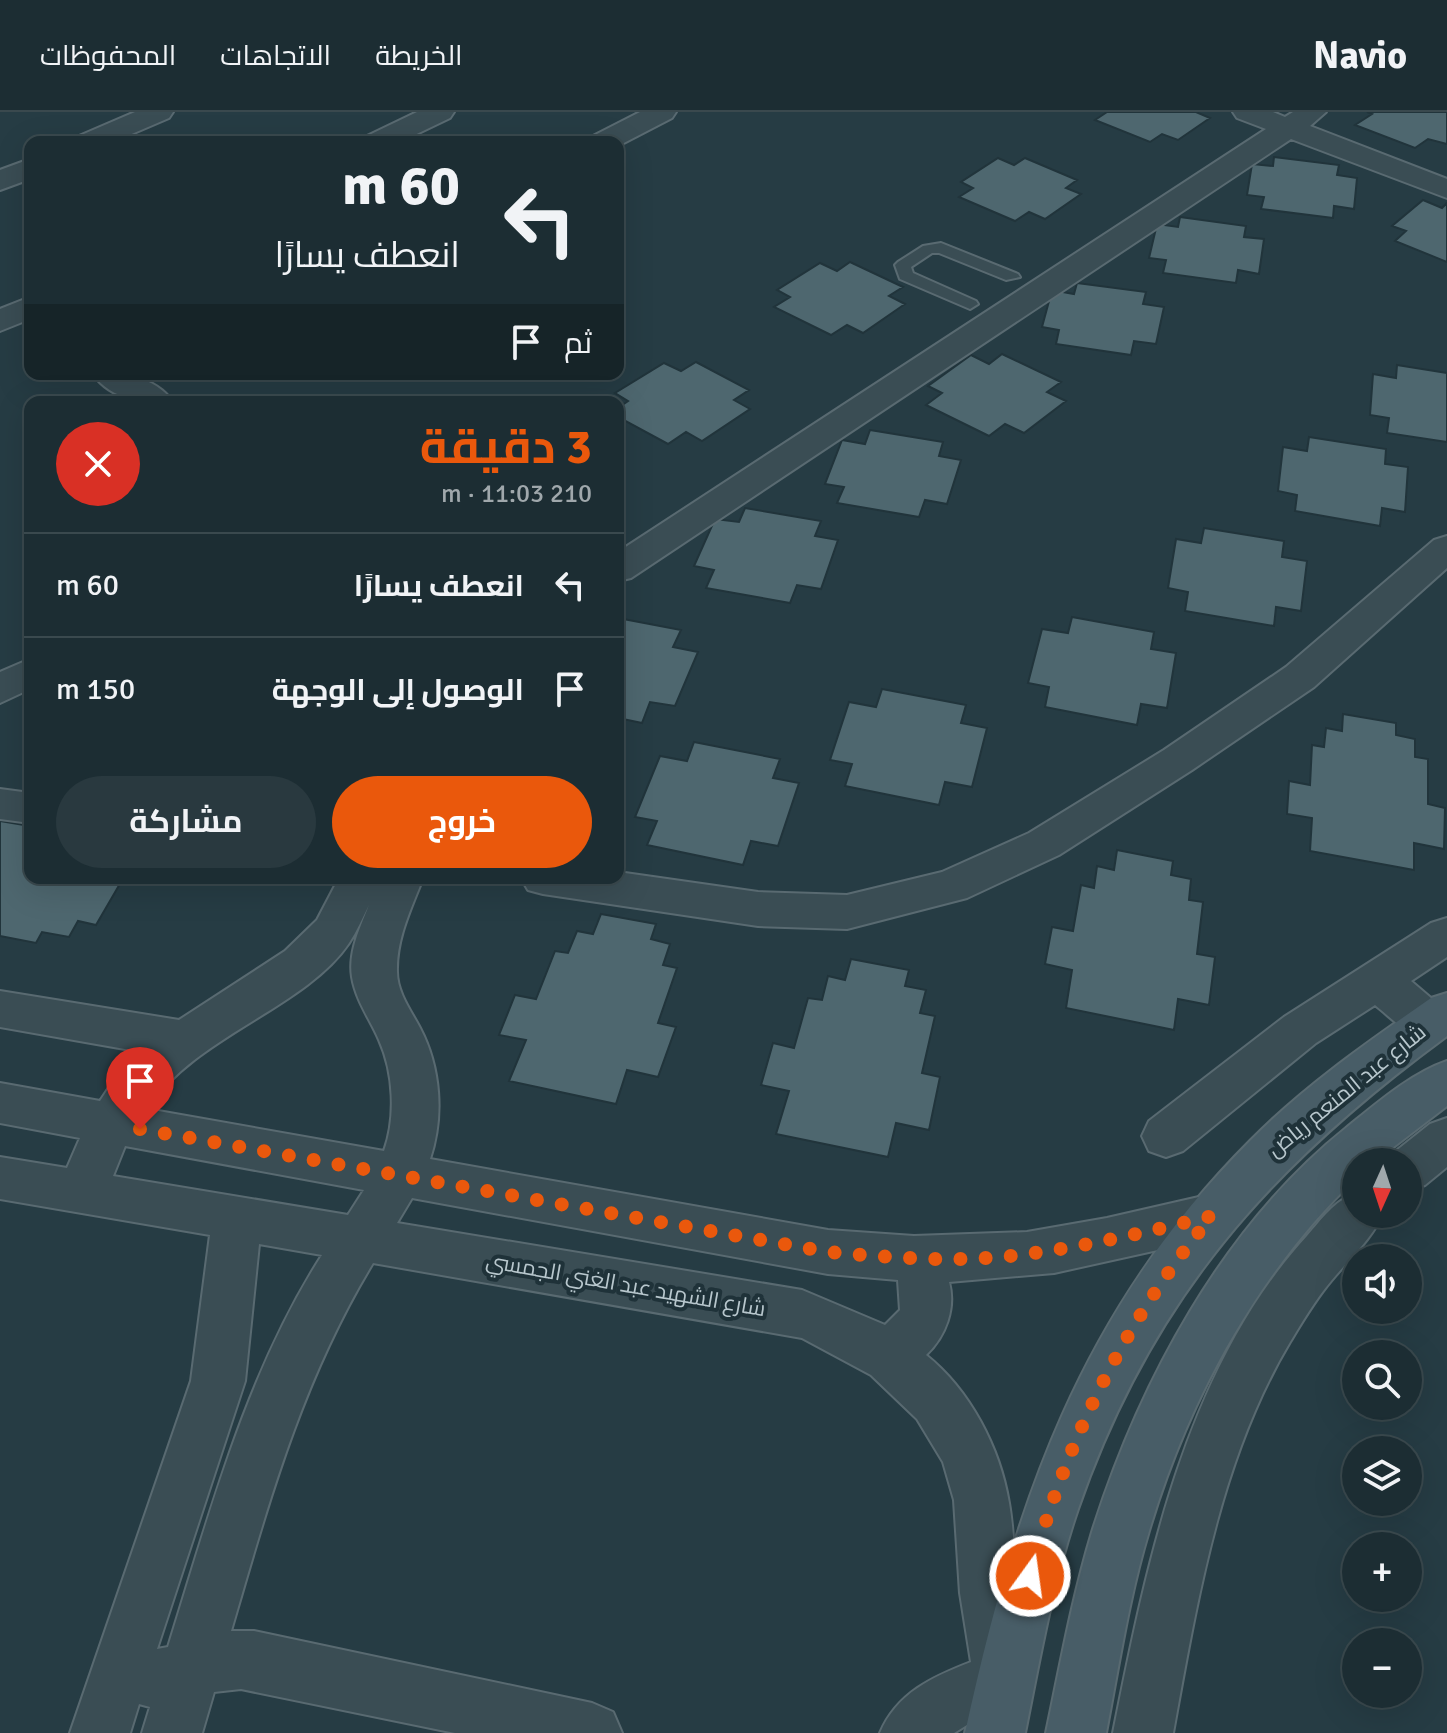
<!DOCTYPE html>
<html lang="ar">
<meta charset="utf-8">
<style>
body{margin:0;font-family:Signika,Cairo,sans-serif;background:#29393f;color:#f1f3f6;direction:rtl;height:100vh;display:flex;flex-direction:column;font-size:30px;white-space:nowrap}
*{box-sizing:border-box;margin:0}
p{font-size:26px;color:#a0a8ac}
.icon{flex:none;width:44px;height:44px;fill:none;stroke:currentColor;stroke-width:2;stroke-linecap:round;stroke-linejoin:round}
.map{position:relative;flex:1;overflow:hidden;direction:ltr}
.panel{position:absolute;left:24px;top:284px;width:600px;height:488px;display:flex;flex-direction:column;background:#1c2d33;border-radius:16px;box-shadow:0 8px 32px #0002,0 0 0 2px #3a494e;direction:rtl}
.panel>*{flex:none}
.banner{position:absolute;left:24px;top:24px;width:600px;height:244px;border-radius:16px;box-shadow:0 8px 32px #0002,0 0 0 2px #3a494e;direction:rtl;background:#1c2d33;color:#f1f3f6;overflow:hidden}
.needle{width:52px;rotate:183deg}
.tools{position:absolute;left:1342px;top:1036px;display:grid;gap:16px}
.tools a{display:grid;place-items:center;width:80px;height:80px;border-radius:50%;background:#1c2d33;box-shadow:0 8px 32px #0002,0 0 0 2px #3a494e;font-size:40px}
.pin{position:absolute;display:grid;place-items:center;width:68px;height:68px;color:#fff;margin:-82px -34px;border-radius:50% 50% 50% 0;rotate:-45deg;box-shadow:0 0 8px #0007}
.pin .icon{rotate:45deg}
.me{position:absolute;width:88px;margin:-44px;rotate:14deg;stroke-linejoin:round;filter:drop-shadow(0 0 6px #0008)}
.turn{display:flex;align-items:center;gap:28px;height:168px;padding:0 32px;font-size:36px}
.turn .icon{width:104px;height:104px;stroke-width:2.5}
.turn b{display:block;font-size:56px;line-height:68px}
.then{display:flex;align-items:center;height:76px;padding:0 32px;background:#0003;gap:16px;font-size:30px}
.round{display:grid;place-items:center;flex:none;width:84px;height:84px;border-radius:42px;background:#29393f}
.summary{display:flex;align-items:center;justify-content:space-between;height:136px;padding:0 32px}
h1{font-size:48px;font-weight:700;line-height:60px;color:#ea580c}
.cta{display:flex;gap:16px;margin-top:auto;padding:16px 32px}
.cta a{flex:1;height:92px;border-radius:48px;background:#ea580c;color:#fff;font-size:32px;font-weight:700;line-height:92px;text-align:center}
.cta a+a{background:#29393f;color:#f1f3f6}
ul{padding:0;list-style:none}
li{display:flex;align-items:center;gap:24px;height:104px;padding:0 32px;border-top:2px solid #3a494e}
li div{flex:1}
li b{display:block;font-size:30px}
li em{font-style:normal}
header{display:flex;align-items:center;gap:48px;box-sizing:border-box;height:112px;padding:0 40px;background:#1c2d33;border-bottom:2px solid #3a494e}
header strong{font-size:38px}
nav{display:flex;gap:44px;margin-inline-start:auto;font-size:28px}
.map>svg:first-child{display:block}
</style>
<header>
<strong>Navio</strong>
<nav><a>الخريطة</a><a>الاتجاهات</a><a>المحفوظات</a></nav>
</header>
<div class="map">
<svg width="1447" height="1621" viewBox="0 0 1447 1621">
<rect width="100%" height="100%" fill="#263c44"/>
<path fill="#4e676f" stroke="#21343b" stroke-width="2" d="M1107,0H1196L1210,6L1178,28L1162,22L1150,30L1095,8Z
M1367,0H1447V32L1428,27L1415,36L1355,13L1372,2Z
M1274,45L1339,53L1337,63L1357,66L1354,97L1334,94L1333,106L1261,97L1264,85L1247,83L1252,52L1273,54Z
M998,46L1014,53L1025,46L1077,68L1066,76L1081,82L1045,107L1029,100L1015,109L959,85L973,76L961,70Z
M1423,88L1442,96L1447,91V150L1395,129L1406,119L1392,114Z
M1180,105L1246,114L1244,125L1264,127L1259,162L1238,158L1236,171L1163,161L1166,148L1149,146L1157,112L1178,115Z
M850,150L903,175L889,184L905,192L863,221L847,213L831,223L774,195L790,185L777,178L820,151L837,159Z
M1077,171L1146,180L1143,192L1164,195L1156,232L1134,229L1131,243L1056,232L1059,218L1042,215L1052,178L1074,182Z
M1002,242L1061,270L1047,280L1066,289L1024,321L1005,312L989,324L926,293L942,281L928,274L971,243L989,252Z
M696,250L749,278L734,288L750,297L702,329L686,320L668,332L618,305V296L628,289L615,281L664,251L681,259Z
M1397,253L1447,261V330L1387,321L1389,306L1370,303L1373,262L1396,266Z
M870,318L943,330L939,344L961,348L947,392L925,388L919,405L837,391L844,375L825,372L842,328L865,332Z
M1309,325L1386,337L1385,352L1408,355L1405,400L1382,396L1380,414L1295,399L1297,383L1278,379L1283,335L1307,339Z
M745,396L821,409L815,424L838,428L821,477L797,473L790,491L706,476L714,458L694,454L715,407L739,410Z
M1204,416L1284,429L1282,445L1307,449L1301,499L1276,495L1274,514L1185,499L1188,480L1168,476L1176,427L1201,431Z
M1072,505L1154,520L1151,537L1176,541L1167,596L1141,592L1137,613L1045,595L1049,575L1028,571L1042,517L1068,521Z
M618,506L681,518L673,535L698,540L675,594L650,590L642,611L618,606Z
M882,577L966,593L961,611L987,616L972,675L945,670L939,693L845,674L852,652L830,648L849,590L876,595Z
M1343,602L1396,611V623L1415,627V645L1428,647V692L1445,696L1444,737L1414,731V758L1310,739L1312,706L1287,702L1289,669L1310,673L1312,633L1324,635L1326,616L1342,619Z
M694,630L780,647L773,666L799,671L778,734L751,729L743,753L647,733L657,709L635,705L660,644L687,649Z
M0,709L30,714L26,730L30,731V766H98L121,770L96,813L78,809L69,825L42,820L36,831L0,824Z
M1117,738L1173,749L1171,763L1191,767L1189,788L1203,790L1197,842L1215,845L1209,893L1178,887L1174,918L1066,896L1072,858L1045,852L1052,815L1073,819L1081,773L1094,776L1097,754L1114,758Z
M601,802L656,812L651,827L670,832L663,853L677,856L658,911L676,915L658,965L627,958L616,992L509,969L526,928L499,923L515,883L536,887L555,839L568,841L577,819L593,822Z
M851,847L909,858L905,874L926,878L920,901L935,904L922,961L940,965L929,1018L896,1011L888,1045L776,1022L789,979L761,973L773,931L794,936L808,886L822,888L828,864L845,868Z"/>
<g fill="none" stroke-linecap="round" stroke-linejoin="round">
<defs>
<path id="lane" d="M941,131L1018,162L1020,165L1006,168L939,141H932L911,155L913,161L976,189L978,192L970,197L900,167L895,153L898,150L923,134Z"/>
<path id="street" d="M135,0H173L169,6L113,30H75L79,24Z
M417,0H454L450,6L400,30H363L367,24Z
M640,0H676L672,6L618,34V30H589L593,24Z
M1233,0H1273L1285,5L1293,0H1326L1310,14L1447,67V86L1291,27L631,466L618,469V440L1266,17L1237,6Z
M30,47V67L0,78V58Z
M30,185V207L0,219V197Z
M93,262C123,262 154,263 173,290C143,290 112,289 93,262Z
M1447,424V456L1314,575L1192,658L1059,743L967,786L847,817L758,814L543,782L528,778L521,766H618V760L758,780L847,783L942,760L1029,721L1164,638L1286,555L1434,428Z
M30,547V577L0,591V560Z
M0,677L30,681V711L0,707Z
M339,766H423C411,797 396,827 397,860C397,880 411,899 420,916C441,956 444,1005 430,1047L828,1118L914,1124L1027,1120L1107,1106L1212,1082L1230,1089L1237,1104L1230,1119L1212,1126L1054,1161L949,1170C956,1196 946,1224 926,1243C970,1278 1000,1336 1009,1391C1015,1425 1014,1461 1019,1495C1024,1529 1038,1559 1025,1591L975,1608L954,1621H880C897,1581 932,1565 971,1550L960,1481L954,1388L943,1350L917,1307L871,1263L802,1226L373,1151C302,1268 269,1389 231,1519H254L592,1591L613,1600L622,1621H455L241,1577L214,1580L202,1621H142L150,1595L139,1592L130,1621H70L191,1269L210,1123L0,1087V1045L67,1056L80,1026L0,1011V971L100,989L120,959L142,940L0,915V879L179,908L285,839L317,808ZM369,793C360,816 348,840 352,865C356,889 370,907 379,928C394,961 396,1006 384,1039L147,997C196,923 304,897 349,831C357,819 363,805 369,793ZM125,1034L364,1078L348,1103L113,1064ZM412,1086L828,1162L898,1168L900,1198L885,1213L802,1178L397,1111ZM259,1132L322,1143C246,1262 210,1401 168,1535L157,1537L245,1269Z
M1447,806V845L1411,869L1445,898V924C1415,934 1398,911 1375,893L1316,931L1183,1039L1166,1045L1149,1039L1142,1024L1149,1009L1284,905L1431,811Z
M1447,1006V1055L1425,1073L1408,1079V1050H1387L1391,1043L1430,1012Z
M1356,1081V1102H1383C1371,1128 1349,1147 1331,1169C1315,1188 1302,1210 1290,1230C1220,1347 1197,1489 1173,1621H1113C1147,1450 1186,1257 1307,1124C1322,1107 1334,1089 1356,1081Z"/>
<path id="secondary" d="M1447,881V924C1270,1054 1151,1186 1078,1397C1053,1470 1040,1546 1025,1621H965C1015,1392 1080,1199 1250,1029C1304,974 1368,930 1431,886Z
M1447,949V994L1374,1050H1356V1066C1257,1161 1188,1288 1149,1419C1129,1485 1119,1553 1106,1621H1046C1060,1554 1072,1486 1092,1420C1139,1271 1222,1115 1346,1016C1377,991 1410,962 1447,949Z"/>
</defs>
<use href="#lane" stroke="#596a71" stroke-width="4"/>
<use href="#street" stroke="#596a71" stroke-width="4"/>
<use href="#secondary" stroke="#596a71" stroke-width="4"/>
<use href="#lane" fill="#3a4d54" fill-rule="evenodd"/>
<use href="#street" fill="#3a4d54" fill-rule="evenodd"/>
<use href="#secondary" fill="#485d67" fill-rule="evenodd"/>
</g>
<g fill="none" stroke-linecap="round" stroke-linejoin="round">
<path stroke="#ea580c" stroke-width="14" stroke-dasharray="0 25.2" d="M140,1017L828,1140C885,1145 943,1150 1000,1145C1072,1138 1143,1121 1212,1104C1124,1209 1065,1332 1030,1464"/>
</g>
<g text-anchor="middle" stroke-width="8" stroke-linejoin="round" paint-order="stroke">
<g font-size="22" fill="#b8c7cd" stroke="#1f3239">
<text transform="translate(1346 978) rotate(-39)" y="8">شارع عبد المنعم رياض</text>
<text transform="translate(626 1172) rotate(10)" y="8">شارع الشهيد عبد الغني الجمسي</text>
</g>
</g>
</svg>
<div class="tools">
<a><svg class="needle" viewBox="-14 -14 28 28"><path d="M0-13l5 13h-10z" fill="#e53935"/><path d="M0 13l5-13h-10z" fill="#a0a8ac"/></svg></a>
<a><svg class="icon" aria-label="sound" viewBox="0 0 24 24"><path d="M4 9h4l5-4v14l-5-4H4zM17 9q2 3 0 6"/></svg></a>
<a><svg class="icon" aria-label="search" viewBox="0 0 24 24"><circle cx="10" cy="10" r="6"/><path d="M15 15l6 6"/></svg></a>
<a><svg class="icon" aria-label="layers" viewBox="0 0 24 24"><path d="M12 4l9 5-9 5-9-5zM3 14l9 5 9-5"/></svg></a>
<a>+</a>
<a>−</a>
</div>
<div class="pin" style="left:140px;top:1017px;background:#d93025"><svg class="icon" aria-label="arrive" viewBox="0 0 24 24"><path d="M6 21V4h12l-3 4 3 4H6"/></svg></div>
<svg class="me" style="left:1030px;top:1464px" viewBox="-20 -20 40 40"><circle r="17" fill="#ea580c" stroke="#fff" stroke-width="3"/><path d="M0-11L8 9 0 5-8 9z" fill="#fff"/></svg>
<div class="banner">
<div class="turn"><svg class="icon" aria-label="left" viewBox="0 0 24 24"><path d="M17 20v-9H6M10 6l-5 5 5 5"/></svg><div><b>60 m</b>انعطف يسارًا</div></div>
<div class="then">ثم<svg class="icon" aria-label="arrive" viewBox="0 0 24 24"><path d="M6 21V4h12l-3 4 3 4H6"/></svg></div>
</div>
<section class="panel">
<div class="summary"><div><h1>3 دقيقة</h1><p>210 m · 11:03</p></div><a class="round" style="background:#d93025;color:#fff"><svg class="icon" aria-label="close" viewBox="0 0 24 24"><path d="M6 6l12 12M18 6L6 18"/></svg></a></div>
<ul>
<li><svg class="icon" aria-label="left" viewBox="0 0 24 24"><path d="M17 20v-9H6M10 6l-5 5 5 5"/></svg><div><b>انعطف يسارًا</b></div><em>60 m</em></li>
<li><svg class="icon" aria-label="arrive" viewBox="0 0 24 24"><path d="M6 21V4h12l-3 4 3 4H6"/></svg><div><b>الوصول إلى الوجهة</b></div><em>150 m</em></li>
</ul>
<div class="cta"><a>خروج</a><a>مشاركة</a></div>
</section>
</div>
